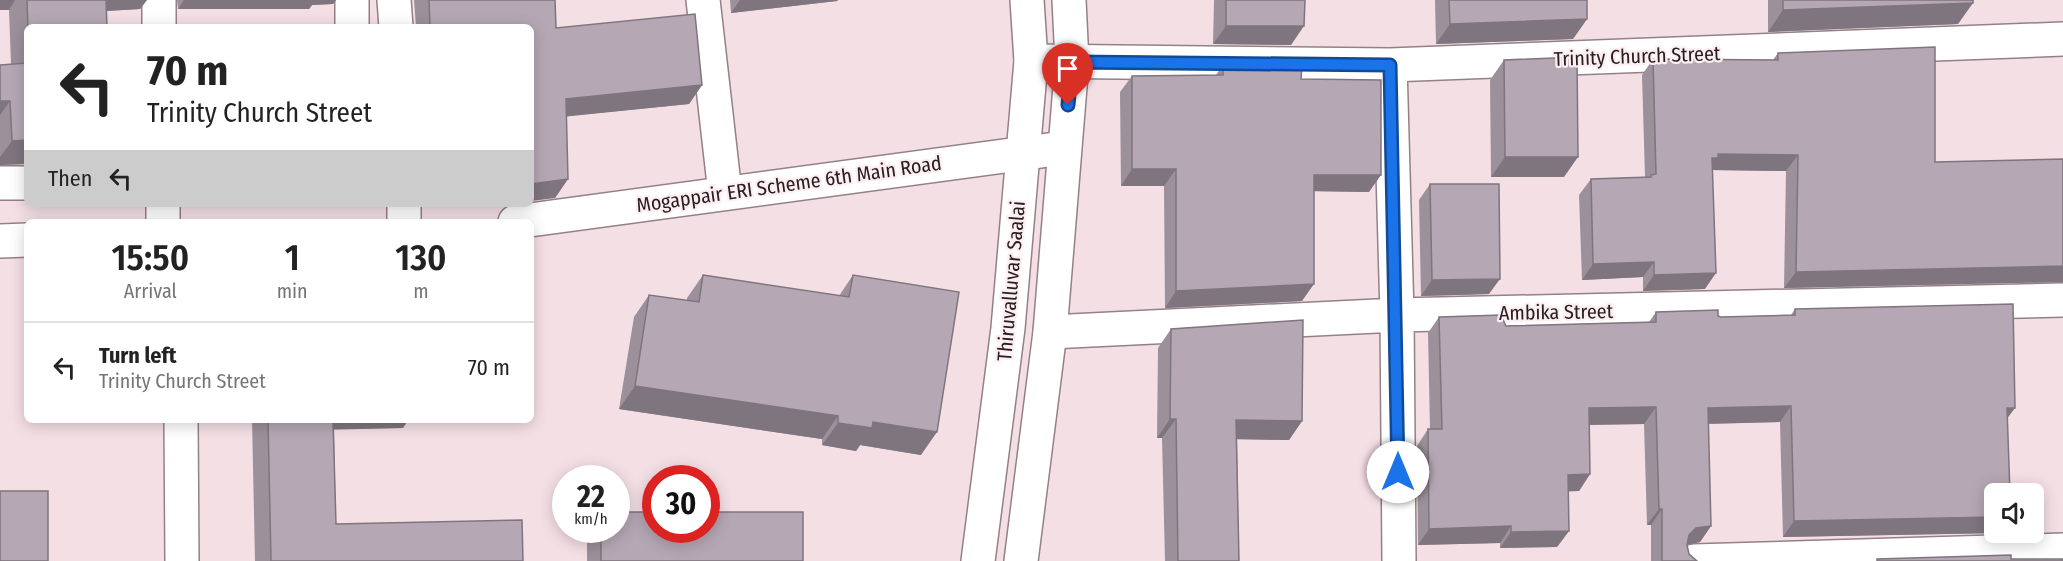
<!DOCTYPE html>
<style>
body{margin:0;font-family:"Fira Sans Condensed",sans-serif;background:#f6f6f6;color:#222;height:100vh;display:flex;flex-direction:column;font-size:22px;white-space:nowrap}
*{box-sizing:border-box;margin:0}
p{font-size:20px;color:#767676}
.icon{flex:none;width:33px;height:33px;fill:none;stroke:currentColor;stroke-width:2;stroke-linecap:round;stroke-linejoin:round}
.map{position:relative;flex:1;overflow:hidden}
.side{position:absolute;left:24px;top:219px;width:510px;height:204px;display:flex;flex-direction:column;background:#fff;border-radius:9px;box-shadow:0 3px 15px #0003}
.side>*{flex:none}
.banner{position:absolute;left:24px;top:24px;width:510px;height:183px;border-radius:9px;box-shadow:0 3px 15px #0003;background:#fff;color:#222;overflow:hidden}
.buttons{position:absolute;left:1984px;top:483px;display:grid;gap:12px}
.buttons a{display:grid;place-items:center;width:60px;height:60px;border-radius:9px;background:#fff;box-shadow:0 3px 15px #0003;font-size:30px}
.speed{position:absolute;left:552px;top:465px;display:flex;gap:12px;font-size:30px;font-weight:700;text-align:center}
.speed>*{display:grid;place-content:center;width:78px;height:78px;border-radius:50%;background:#fff;box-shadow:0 3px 15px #0003;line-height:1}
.speed small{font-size:15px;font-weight:400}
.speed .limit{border:9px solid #d22;background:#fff;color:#111}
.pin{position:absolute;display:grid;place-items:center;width:51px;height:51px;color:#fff;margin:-62px -26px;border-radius:50% 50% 50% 0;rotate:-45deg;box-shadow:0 0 6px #0007}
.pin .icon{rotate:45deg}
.me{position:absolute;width:66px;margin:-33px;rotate:0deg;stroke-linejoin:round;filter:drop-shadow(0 0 4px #0008)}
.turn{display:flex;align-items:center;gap:21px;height:126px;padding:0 24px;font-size:27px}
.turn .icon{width:78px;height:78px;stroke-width:2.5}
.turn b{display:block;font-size:42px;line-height:51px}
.then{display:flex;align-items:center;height:57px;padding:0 24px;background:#0003;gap:12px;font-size:22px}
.eta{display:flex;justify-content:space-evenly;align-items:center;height:102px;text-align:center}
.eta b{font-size:36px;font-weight:600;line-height:42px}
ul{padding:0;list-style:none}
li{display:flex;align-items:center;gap:18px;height:90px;padding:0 24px;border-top:2px solid #e0e0e0}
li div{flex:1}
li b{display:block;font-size:22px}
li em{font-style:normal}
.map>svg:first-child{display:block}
</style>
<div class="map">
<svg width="2063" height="561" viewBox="0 0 2063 561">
<rect width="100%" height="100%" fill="#f4dfe5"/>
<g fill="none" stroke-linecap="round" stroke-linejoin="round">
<defs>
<path id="minor" d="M159,0V27
M352,0V27
M394,0L396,27
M703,0L725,193
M1031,61L1390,65L2063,39
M1390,65L1397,315L1399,561
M0,183H27
M163,204V222
M404,204V222
M1050,332L1397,315L2063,300
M181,420L182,561
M1694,561L2063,550"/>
<path id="tertiary" d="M515,222L1063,148
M0,241L27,240"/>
<path id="secondary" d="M978,561L1008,328L1031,61L1027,0
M1021,561L1050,332L1072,62L1069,0"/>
</defs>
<use href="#minor" stroke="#948187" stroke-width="36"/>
<use href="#tertiary" stroke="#948187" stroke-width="36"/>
<use href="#secondary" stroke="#948187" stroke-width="36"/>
<use href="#minor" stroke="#fff" stroke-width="33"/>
<use href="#tertiary" stroke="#fff" stroke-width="33"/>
<use href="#secondary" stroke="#fff" stroke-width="33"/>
</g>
<path fill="#9c909b" d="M0,0H147L140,9L107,11V27H27V164L0,165V65L11,64L9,10Z
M177,0H336L333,4L312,5L309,9H178Z
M414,0H555L556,28L702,85L689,104L566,116L568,179L555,198L531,27H416Z
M730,0H838L837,1L731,13Z
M1214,0H1305L1291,45L1213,44Z
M1435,0H1587V19L1573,39L1436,44Z
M1768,0H1973L1958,24L1768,32Z
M1778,53L1935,162L2063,159V282L1784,288L1786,171L1713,170L1705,289L1643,291V277L1582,280L1579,195L1591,179L1645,177L1642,75L1653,59L1773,60Z
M1504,60L1564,177H1491L1490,80Z
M1223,65L1301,79L1369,192L1314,191L1302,301L1165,308L1164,186H1121L1120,92L1132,76L1216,75Z
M1430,184L1489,294L1421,296L1419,200Z
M703,275L839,296L853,275L921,455L860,445L856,451L822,445V439L619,409L634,317L649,295L687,301V298Z
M1795,309L2008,418L1995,532H1999V533L1783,537L1780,422L1708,424L1711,526L1700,542L1687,545L1689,554L1697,561H1651V525H1647L1644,424L1589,425L1590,474L1579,491H1568L1569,531L1557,547L1500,548V543L1418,545L1417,446L1428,429H1430L1428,333L1439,317L1506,326L1649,322L1656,312L1721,317L1791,315Z
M1171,329L1302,421L1289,440L1237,439L1239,561H1165L1162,438H1157L1158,348Z
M252,420H408L403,428L334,429L336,524L523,561H255Z
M589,530H616L803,561H587V532Z"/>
<path fill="#7f757e" d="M0,0H15L9,10H0Z
M96,0H147L140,9L88,12Z
M184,0H336L333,4L312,5L309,9H178Z
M740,0H838L837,1L731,13Z
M1973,3L1958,24L1768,32L1783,10Z
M1587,19L1573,39L1436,44L1450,24Z
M1226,26H1304L1291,45L1213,44Z
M702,85L689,104L552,118L566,99Z
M0,101H10L0,115Z
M27,140V164L0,165V157L12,141Z
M1718,154L1798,155L1786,171L1710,170L1712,158Z
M1505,157H1578L1564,177H1491Z
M1132,169H1176L1164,186H1121Z
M1314,175H1381L1369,192L1302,191Z
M568,179L555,198L531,201V184Z
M427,204H511L425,207Z
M1654,262L1643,277L1582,280L1593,264Z
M2063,266V282L1784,288L1796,272Z
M1716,273L1705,289L1643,291L1654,275Z
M1500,279L1489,294L1421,296L1432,280Z
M1314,284L1302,301L1165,308L1176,291Z
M635,386L838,416L822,439L619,409Z
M1791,406L1780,422L1696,424L1708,408Z
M1656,407L1644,424L1577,425L1589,408Z
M2007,408H2015L2003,424Z
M1170,419H1176L1162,438H1157Z
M324,420H408L403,428L317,430Z
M1236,420L1302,421L1289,440L1223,439Z
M873,422L937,432L921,455L860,445L856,451L822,445L838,423Z
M1590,474L1579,491L1556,492L1568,475Z
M1659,509H1662L1651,525H1647Z
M1995,517V532H1999V533L1783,537L1794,521Z
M1511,526L1500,543L1418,545L1429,529Z
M1711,526L1700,542L1685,545L1689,535L1696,528Z
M1569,531L1557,547L1500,548L1511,532Z"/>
<path fill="#b5a7b4" stroke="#7f757e" stroke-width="1.5" d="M27,0H106L107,27H28Z
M429,0H555L556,28L695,14L702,85L566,99L568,179L531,184V27H430Z
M1226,0H1305L1304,26H1226Z
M1449,0H1587V19L1450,24Z
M1783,0H1973V3L1783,10Z
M1935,47V162L2063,159V266L1796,272L1798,155L1718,154V158H1712L1716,273L1654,275V262L1593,264L1591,179L1651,177V175L1656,174L1653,59L1778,60V53Z
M1577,57L1578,157H1505L1504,60Z
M27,63V140L12,141L10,101H0V65Z
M1223,65L1302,66L1301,79L1381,80V175H1314V284L1176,291V169H1132V76L1223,75Z
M1430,184H1499L1500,279L1432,280Z
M703,275L849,297L853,275L959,292L937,432L873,422L872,428L838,423V416L635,386L649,295L699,302Z
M2013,304L2015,408H2007L2010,494H1995V517L1794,521L1791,406L1708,408L1711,526L1696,528L1689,535L1687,545L1689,554L1697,561H1662V509H1659L1656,407L1589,408L1590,474L1568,475L1569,531L1511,532V526L1429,529L1428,429H1442L1439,317L1501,315L1506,326L1656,322V312L1718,310V316L1721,317L1795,315V309Z
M1303,320L1302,421L1236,420L1239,561H1178L1176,419H1170L1171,329Z
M268,420H333L336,524L522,520L523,561H271Z
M0,491H48V561H0Z
M616,512H656V530H706V512H803V561H601V530H616Z
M2011,555V559H2063V561H1877V559Z"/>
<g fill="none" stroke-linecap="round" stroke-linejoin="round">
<defs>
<path id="route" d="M1068,105L1072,62L1390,65L1398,472"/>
</defs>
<use href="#route" stroke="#114b97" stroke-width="15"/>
<use href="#route" stroke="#1a73e8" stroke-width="10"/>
</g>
<g text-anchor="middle" stroke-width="4.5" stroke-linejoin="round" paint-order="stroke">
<g font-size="20" fill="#272022" stroke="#feeef2">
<text transform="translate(1637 56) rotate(-2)" y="7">Trinity Church Street</text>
<text transform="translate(789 184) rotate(-8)" y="7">Mogappair ERI Scheme 6th Main Road</text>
<text transform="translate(1011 281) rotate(-85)" y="7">Thiruvalluvar Saalai</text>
<text transform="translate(1556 312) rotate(-1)" y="7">Ambika Street</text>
</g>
</g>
</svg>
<div class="buttons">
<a><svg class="icon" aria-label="sound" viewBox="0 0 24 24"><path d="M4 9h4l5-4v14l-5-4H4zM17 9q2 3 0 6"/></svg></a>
</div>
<div class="speed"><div>22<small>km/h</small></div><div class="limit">30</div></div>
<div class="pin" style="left:1068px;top:105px;background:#d93025"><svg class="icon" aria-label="arrive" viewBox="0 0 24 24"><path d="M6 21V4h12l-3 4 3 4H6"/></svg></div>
<svg class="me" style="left:1398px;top:472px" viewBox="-20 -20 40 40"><circle r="19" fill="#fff"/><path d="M0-13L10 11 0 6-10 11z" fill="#1a73e8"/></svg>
<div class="banner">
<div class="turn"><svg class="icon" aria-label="left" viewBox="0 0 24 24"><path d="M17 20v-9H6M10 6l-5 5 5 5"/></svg><div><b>70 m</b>Trinity Church Street</div></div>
<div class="then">Then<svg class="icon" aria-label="left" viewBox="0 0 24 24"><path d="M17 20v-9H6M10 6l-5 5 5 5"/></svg></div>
</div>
<section class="side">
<div class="eta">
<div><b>15:50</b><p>Arrival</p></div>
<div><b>1</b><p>min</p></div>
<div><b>130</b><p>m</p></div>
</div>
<ul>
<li><svg class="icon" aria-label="left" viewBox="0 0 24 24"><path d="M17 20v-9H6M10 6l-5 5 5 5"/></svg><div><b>Turn left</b><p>Trinity Church Street</p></div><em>70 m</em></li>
</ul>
</section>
</div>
